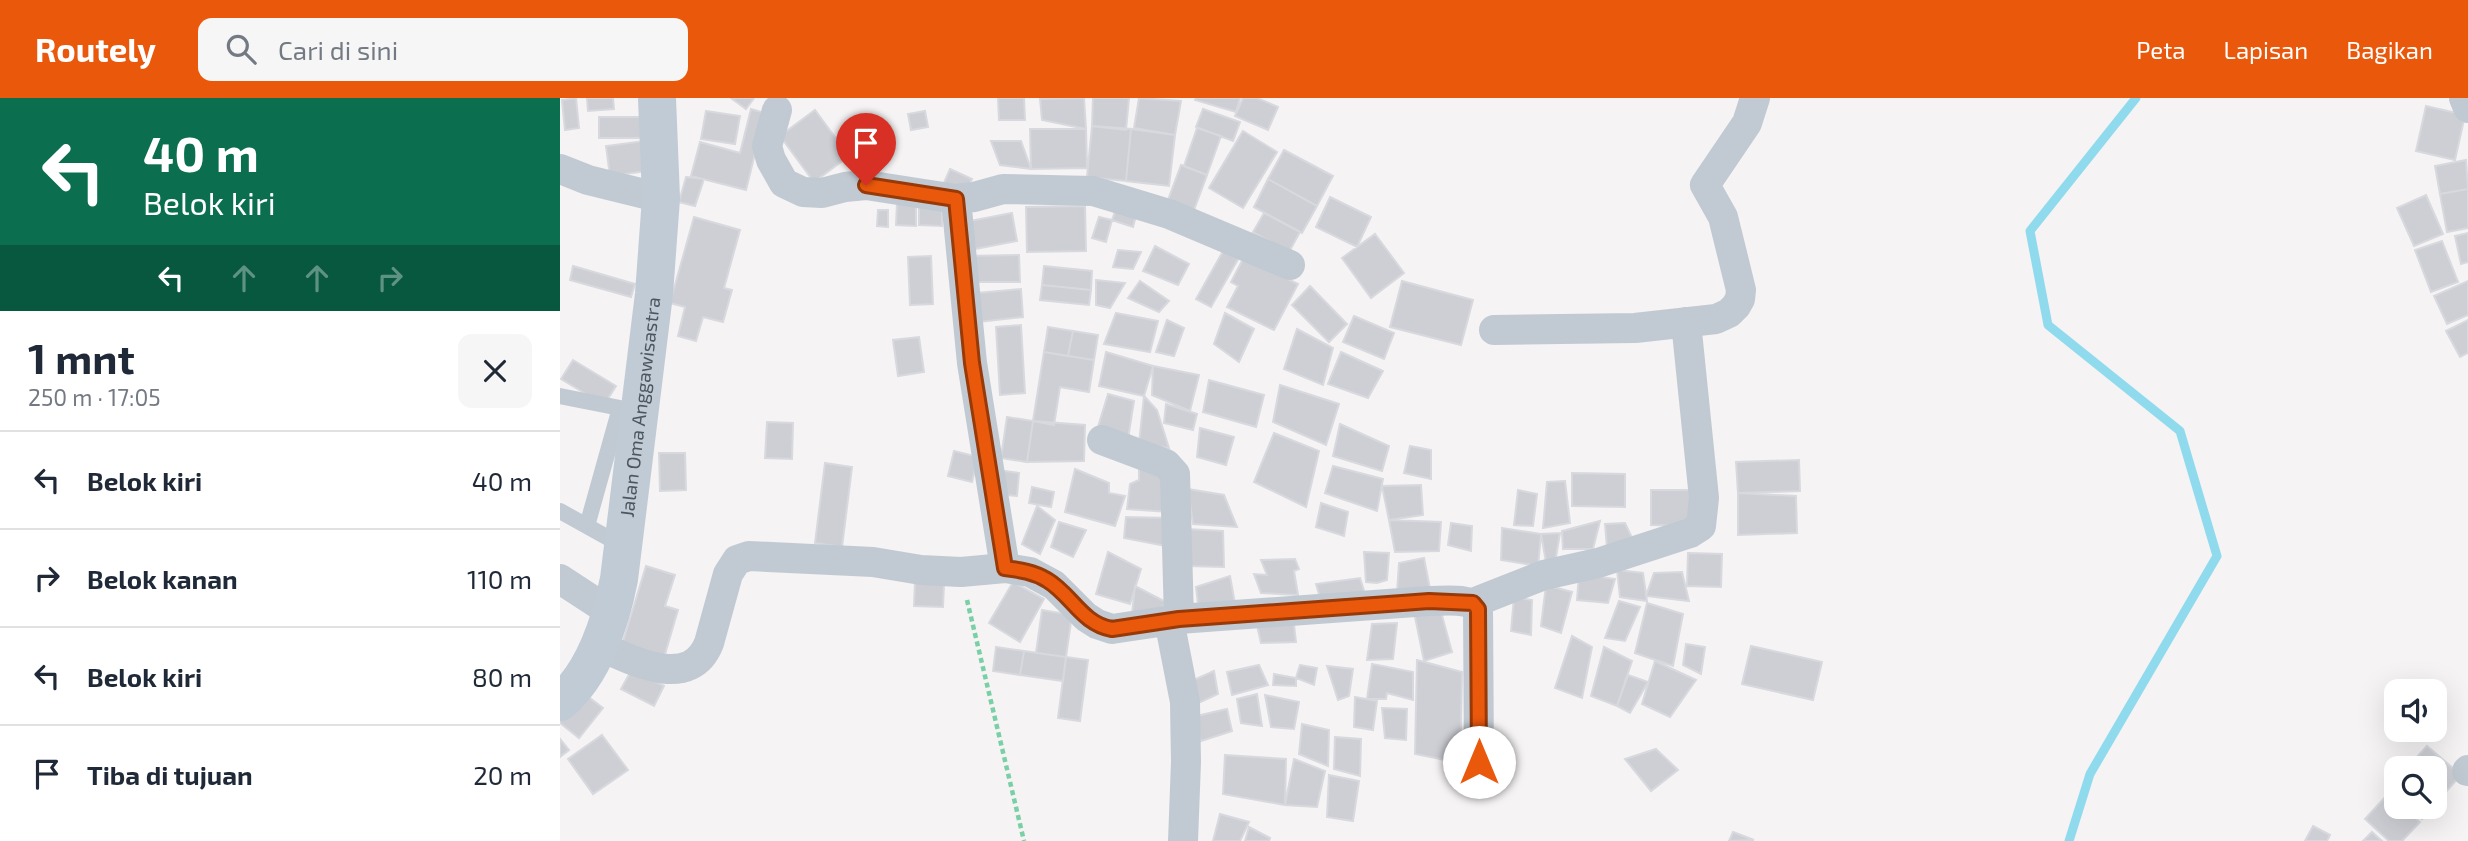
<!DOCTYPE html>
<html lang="id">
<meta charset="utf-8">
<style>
body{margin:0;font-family:"Exo 2",sans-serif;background:#f6f6f7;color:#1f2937;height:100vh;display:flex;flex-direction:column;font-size:26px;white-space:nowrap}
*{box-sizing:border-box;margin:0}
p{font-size:23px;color:#747a83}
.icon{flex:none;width:38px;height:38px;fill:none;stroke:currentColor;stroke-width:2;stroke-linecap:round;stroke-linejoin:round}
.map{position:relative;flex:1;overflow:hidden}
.sheet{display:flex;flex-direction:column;background:#fff;width:560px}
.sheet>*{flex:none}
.top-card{background:#0b6e4f;color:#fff;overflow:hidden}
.controls{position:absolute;left:1824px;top:581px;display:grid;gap:14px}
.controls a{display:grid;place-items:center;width:63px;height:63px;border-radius:14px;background:#fff;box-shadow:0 7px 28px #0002;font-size:35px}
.pin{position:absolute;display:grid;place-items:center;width:60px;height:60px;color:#fff;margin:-72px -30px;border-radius:50% 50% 50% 0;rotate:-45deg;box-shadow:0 0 7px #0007}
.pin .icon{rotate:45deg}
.me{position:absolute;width:77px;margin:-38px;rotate:0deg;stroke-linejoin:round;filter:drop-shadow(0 0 5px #0008)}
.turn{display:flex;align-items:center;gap:24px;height:147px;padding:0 28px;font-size:32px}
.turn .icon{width:91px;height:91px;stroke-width:2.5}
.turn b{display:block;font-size:49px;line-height:60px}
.lanes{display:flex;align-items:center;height:66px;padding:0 28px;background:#0003;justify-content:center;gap:35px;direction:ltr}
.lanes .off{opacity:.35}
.round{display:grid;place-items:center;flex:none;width:74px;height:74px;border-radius:14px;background:#f6f6f7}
.overview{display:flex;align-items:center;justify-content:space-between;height:119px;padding:0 28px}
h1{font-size:42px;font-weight:700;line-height:52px}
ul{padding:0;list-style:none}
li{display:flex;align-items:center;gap:21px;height:98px;padding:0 28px;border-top:2px solid #e0e1e3}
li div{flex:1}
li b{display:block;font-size:26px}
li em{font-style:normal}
header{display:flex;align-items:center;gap:42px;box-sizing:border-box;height:98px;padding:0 35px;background:#ea580c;color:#fff}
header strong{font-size:33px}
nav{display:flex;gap:38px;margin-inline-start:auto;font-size:24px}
.search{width:490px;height:63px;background:#f6f6f7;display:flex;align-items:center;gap:18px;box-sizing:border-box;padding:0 24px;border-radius:14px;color:#747a83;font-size:26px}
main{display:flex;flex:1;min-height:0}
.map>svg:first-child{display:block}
</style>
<header>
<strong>Routely</strong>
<div class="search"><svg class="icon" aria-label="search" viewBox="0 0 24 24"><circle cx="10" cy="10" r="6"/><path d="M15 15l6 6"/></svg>Cari di sini</div>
<nav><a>Peta</a><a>Lapisan</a><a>Bagikan</a></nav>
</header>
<main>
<section class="sheet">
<div class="top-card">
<div class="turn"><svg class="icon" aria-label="left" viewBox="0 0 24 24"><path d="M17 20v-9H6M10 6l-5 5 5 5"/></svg><div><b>40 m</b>Belok kiri</div></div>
<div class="lanes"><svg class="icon" aria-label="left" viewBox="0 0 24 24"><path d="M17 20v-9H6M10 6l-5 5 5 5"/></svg><svg class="icon off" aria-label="ahead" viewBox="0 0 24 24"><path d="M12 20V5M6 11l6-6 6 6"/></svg><svg class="icon off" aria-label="ahead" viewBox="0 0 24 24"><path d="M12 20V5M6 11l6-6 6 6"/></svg><svg class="icon off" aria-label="right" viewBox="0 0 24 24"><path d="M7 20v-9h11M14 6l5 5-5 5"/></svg></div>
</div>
<div class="overview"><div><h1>1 mnt</h1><p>250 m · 17:05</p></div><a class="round"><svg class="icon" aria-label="close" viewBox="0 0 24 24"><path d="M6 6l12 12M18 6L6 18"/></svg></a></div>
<ul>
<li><svg class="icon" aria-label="left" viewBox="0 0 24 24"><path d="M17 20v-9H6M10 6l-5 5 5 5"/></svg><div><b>Belok kiri</b></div><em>40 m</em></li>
<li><svg class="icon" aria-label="right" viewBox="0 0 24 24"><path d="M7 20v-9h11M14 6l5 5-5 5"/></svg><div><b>Belok kanan</b></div><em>110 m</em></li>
<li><svg class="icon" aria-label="left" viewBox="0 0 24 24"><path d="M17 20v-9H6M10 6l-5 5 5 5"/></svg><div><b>Belok kiri</b></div><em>80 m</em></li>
<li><svg class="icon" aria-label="arrive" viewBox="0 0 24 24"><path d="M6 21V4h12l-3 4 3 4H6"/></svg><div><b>Tiba di tujuan</b></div><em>20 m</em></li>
</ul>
</section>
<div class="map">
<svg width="1908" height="743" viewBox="0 0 1908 743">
<rect width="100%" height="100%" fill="#f5f3f3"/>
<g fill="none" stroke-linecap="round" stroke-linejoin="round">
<path stroke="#90daee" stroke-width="9" d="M1509,743L1530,676L1657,458L1620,333L1488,227L1470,133L1576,0"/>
</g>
<path fill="#cdcfd5" stroke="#d7d9de" stroke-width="2" d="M16,0L19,30L5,32L2,2Z
M27,0H53L54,11L28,13Z
M171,0H194L186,11Z
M438,0H464L465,22H439Z
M524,0L526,31L482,22L480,1Z
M533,0H569L566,32L532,28Z
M579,0L621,3L615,37L574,30Z
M636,0H680L676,14L635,2Z
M683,0H697L718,9L708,32L675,18Z
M1866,8L1905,17L1895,62L1856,53Z
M191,11L205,15L186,92L131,78L140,44L180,55Z
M643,11L680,24L673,43L636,29Z
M255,12L289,58L254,84L220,38Z
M146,13L180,18L175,46L141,41Z
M365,13L368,29L351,32L348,16Z
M39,19H82V40H39Z
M532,28L571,31L566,83L527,79Z
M637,30L661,38L647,77L624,68Z
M470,31H526L527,70L471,71Z
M571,31L615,37L609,88L566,83Z
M683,33L717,54L683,110L649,90Z
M84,43L88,73L50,78L46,48Z
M431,43H461L471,71L440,67Z
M724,52L773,78L757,108L708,81Z
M1906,62L1908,91L1880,96L1875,68Z
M621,67L647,77L634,112L608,102Z
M390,71L412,81L404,97L383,87Z
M126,79L144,81L135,108L119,104Z
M708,81L757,108L742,135L694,109Z
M1908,91V130L1887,134L1880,96Z
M1866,97L1883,136L1854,148L1837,110Z
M770,99L811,119L797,149L756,129Z
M337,105H356V128L336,127Z
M359,106H382V128L359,127Z
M525,108L526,153L467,154L466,109Z
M557,108L577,114L573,129L552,122Z
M318,112H328V129L317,128Z
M452,115L457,143L415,151L410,123Z
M704,115L740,134L729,154L693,134Z
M134,119L180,132L164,190L172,192L163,224L143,219L136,243L118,238L125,209L110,205Z
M539,119L552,122L546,144L532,140Z
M1908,135V164L1901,166L1895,138Z
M815,136L844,175L811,200L782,160Z
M1882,143L1898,184L1871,194L1855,152Z
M595,148L629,166L618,187L583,173Z
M666,148L681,156L651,209L636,201Z
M558,152L581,154L573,171L553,169Z
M459,157L460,184H405V158Z
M371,158L373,206L350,207L348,159Z
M684,159L738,186L714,232L667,209L678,188L671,184Z
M13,168L75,186L71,199L10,182Z
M484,168L532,173L531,192L482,187Z
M536,182L565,185L550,210L536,207Z
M580,183L609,203L599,214L568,200Z
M842,183L913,202L901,247L830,229Z
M1908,183V217L1887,226L1874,198Z
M482,187L531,192L529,207L480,202Z
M750,188L787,226L769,244L732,207Z
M461,191L463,219L410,225L407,196Z
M556,215L598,223L590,254L544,246Z
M665,215L694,231L679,264L654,246Z
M794,218L834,235L824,261L783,244Z
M607,222L624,230L614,258L596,254Z
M1908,222V255L1900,259L1886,233Z
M461,227L465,295L440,297L436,229Z
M488,229L513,233L508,258L484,254Z
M737,231L773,250L763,287L724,271Z
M513,233L538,237L534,262L508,258Z
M359,239L364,274L338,278L333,242Z
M484,254L534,262L529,294L500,289L494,327L473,323Z
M546,254L593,268L584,298L539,288Z
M781,254L823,273L808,300L768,286Z
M13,262L56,288L44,307L1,281Z
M593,268L639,277L630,313L592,297Z
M649,282L704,297L696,329L643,314Z
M720,287L779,306L766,347L713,324Z
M548,296L574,303L568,341L537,332Z
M584,298L597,312L609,350L579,346Z
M606,306L637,316L633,332L604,325Z
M447,319L473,323L467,364L441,360Z
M473,323L525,327L524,363L467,364Z
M207,324L233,325L232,361L205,360Z
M780,326L829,348L822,373L773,358Z
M640,330L674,339L666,367L637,359Z
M714,335L759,353L746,409L694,384Z
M850,348L871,352V381L844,375Z
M394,353L418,359L412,384L388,378Z
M99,355H125L126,392L100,393Z
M1239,362L1240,393L1178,395L1176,364Z
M265,365L292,369L282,449L255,445Z
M773,368L823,381L817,413L765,395Z
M579,370L604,378L608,414L567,411L570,386L579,382Z
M515,371L549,385V395L565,398L555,428L505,414Z
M437,372L459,375L457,398L435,396Z
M1012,375L1065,376V409L1012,408Z
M1005,383L1010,425L983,430L987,384Z
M861,387L863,417L829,422L822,388Z
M472,389L494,394L491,409L469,405Z
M628,391L664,397L677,429L633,426Z
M958,392L977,396L973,428L954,427Z
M1091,392H1133L1132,428L1091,427Z
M1178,395L1236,398L1237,435L1178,437Z
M761,405L788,414L784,438L756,429Z
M477,408L495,422L480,456L462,446Z
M566,419L610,420L606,448L564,440Z
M829,422L881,424L879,453L835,454Z
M1040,423L1033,451H1003L1002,433Z
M499,424L526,432L513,459L491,449Z
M891,425L912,428L911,453L888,447Z
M1065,425L1076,448L1047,450L1045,426Z
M942,430L981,436L978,468L941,462Z
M626,431L663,433L664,469L629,468Z
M1000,435L995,465L986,464L981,436Z
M548,454L581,471L570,506L536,496Z
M804,454L829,455L827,482L817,485L806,484Z
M1128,455L1162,456L1161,489L1127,488Z
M864,460L870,491L837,495L839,465Z
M735,461L739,471L734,473L738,497L701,495L694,476L707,477L701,462Z
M86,468L115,477L105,508L118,512L103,563L61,550Z
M1057,472L1083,475L1087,503L1060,499Z
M1122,474L1129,503L1086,498L1094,475Z
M1019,476L1055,481L1048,505L1017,502Z
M670,478L676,511L639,515L636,489Z
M800,480L806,499L761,503L756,486Z
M355,484L384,485L383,509L354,508Z
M453,484L484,501L460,544L429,525Z
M986,487L1012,494L1001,535L981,528Z
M575,488L606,504L597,517L572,516Z
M954,499L972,502L971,537L951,533Z
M1059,503L1080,509L1065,543L1045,540Z
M1087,505L1123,516L1113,568L1075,555Z
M880,510L892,554L864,563L854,514Z
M482,512L512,517L506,559L476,555Z
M733,518L736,544L701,545L696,523Z
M837,525L833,561L807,562L812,526Z
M1012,538L1032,549L1022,600L995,590Z
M1126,546L1145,549L1141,576L1123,567Z
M1191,548L1262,564L1253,602L1182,586Z
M436,549L464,553L460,577L433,573Z
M1044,549L1072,563L1057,608L1031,598Z
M464,553L506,559L503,583L460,577Z
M506,559L528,562L520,623L498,620Z
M857,562L902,574L900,665L855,656Z
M1095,563L1136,582L1110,619L1082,606Z
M812,566L853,574V602L827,595L826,601H807Z
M699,567L708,587L672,597L667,574Z
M740,567L757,570L754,587L736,580Z
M767,568L793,571L789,598L778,602Z
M72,571L104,588L94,608L61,591Z
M654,573L658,596L634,607L629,584Z
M714,576L736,580V588L713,587Z
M1068,577L1088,584L1070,615L1057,608Z
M18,591L43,610L19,640L0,625V593Z
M697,596L702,628L681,625L677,601Z
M705,597L739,604L734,631L711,629Z
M795,599L817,603L813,632L794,629Z
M822,610L847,611L846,642L825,640Z
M667,611L672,633L641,643L632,619Z
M742,626L769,632L768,668L739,656Z
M42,637L68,672L33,696L8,661Z
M775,639L801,641L800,678L774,671Z
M0,641L9,652L0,659Z
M1867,648L1901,677L1874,707V670H1847Z
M1096,651L1118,672L1091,693L1065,661Z
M665,657L726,661L725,707L663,696Z
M734,661L765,673L757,709L725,707Z
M769,677L799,683L793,723L767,719Z
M1836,684V698L1828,692Z
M1829,695L1836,702V709H1843L1860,724L1842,743H1829L1805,721Z
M1848,709H1873L1862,721Z
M660,716L689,724L680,743H653Z
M1753,728L1770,737L1767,743H1745Z
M689,729L710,740L709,743H685Z
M1173,734L1194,742L1169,743Z
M1812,734L1822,743H1803Z"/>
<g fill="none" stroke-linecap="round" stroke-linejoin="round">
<path stroke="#7ad0a6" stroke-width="4.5" stroke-dasharray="5 3.5" stroke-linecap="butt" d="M407,502L464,743"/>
<path stroke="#c1cad2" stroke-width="16" d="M0,298L70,312
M0,413L61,447
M27,428L60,310"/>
<path stroke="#c1cad2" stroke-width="30" d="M1904,0L1908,10
M217,12L207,48L211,62L224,85L243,94L262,95L285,89L306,87L396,101L414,99L443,91L533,93L609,116L730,167
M0,71L28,82L101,100
M396,101L412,265L445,470
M934,232L1075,230L1156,221L1169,215L1176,208L1180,201L1181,192L1163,119L1145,87L1187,25L1195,0
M542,342L606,366L615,376L619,521
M0,481L52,515
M913,505L984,477L1038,465L1130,435L1141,428L1144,400L1126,224
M609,522L625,604L626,664L623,743
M40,548C73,563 130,593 149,545L168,476L177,462L189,458L313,464L361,472L401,474L445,470L470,474L494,487L526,519L537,526L552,531L619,521L869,503C884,503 909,499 918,511L919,664
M1907,673L1908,672"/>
<path stroke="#c1cbd6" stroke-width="38" id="s1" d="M0,604C34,576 51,522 59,481L94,196L101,100L97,0"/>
</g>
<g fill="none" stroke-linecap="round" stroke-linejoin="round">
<defs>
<path id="route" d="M306,87L396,101L412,265L445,470C460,472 474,474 487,482C511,496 522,526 552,531L619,521L842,505L869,503L913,505L918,511L919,664"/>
</defs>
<use href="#route" stroke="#983908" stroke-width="18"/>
<use href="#route" stroke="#ea580c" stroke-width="12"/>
</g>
<g text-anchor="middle" stroke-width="6" stroke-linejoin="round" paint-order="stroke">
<g font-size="19" fill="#4a5661" stroke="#fff">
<text dy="7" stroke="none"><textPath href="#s1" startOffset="312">Jalan Oma Anggawisastra</textPath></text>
</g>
</g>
</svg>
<div class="controls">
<a><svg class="icon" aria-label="sound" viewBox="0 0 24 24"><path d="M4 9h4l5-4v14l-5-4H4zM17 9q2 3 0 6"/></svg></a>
<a><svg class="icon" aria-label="search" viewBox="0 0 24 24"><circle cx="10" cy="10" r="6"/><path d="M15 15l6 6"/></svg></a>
</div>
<div class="pin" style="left:306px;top:87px;background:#d93025"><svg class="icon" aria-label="arrive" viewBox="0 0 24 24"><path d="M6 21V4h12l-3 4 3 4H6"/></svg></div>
<svg class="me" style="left:919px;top:664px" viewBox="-20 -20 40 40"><circle r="19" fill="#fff"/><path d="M0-13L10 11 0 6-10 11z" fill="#ea580c"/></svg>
</div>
</main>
